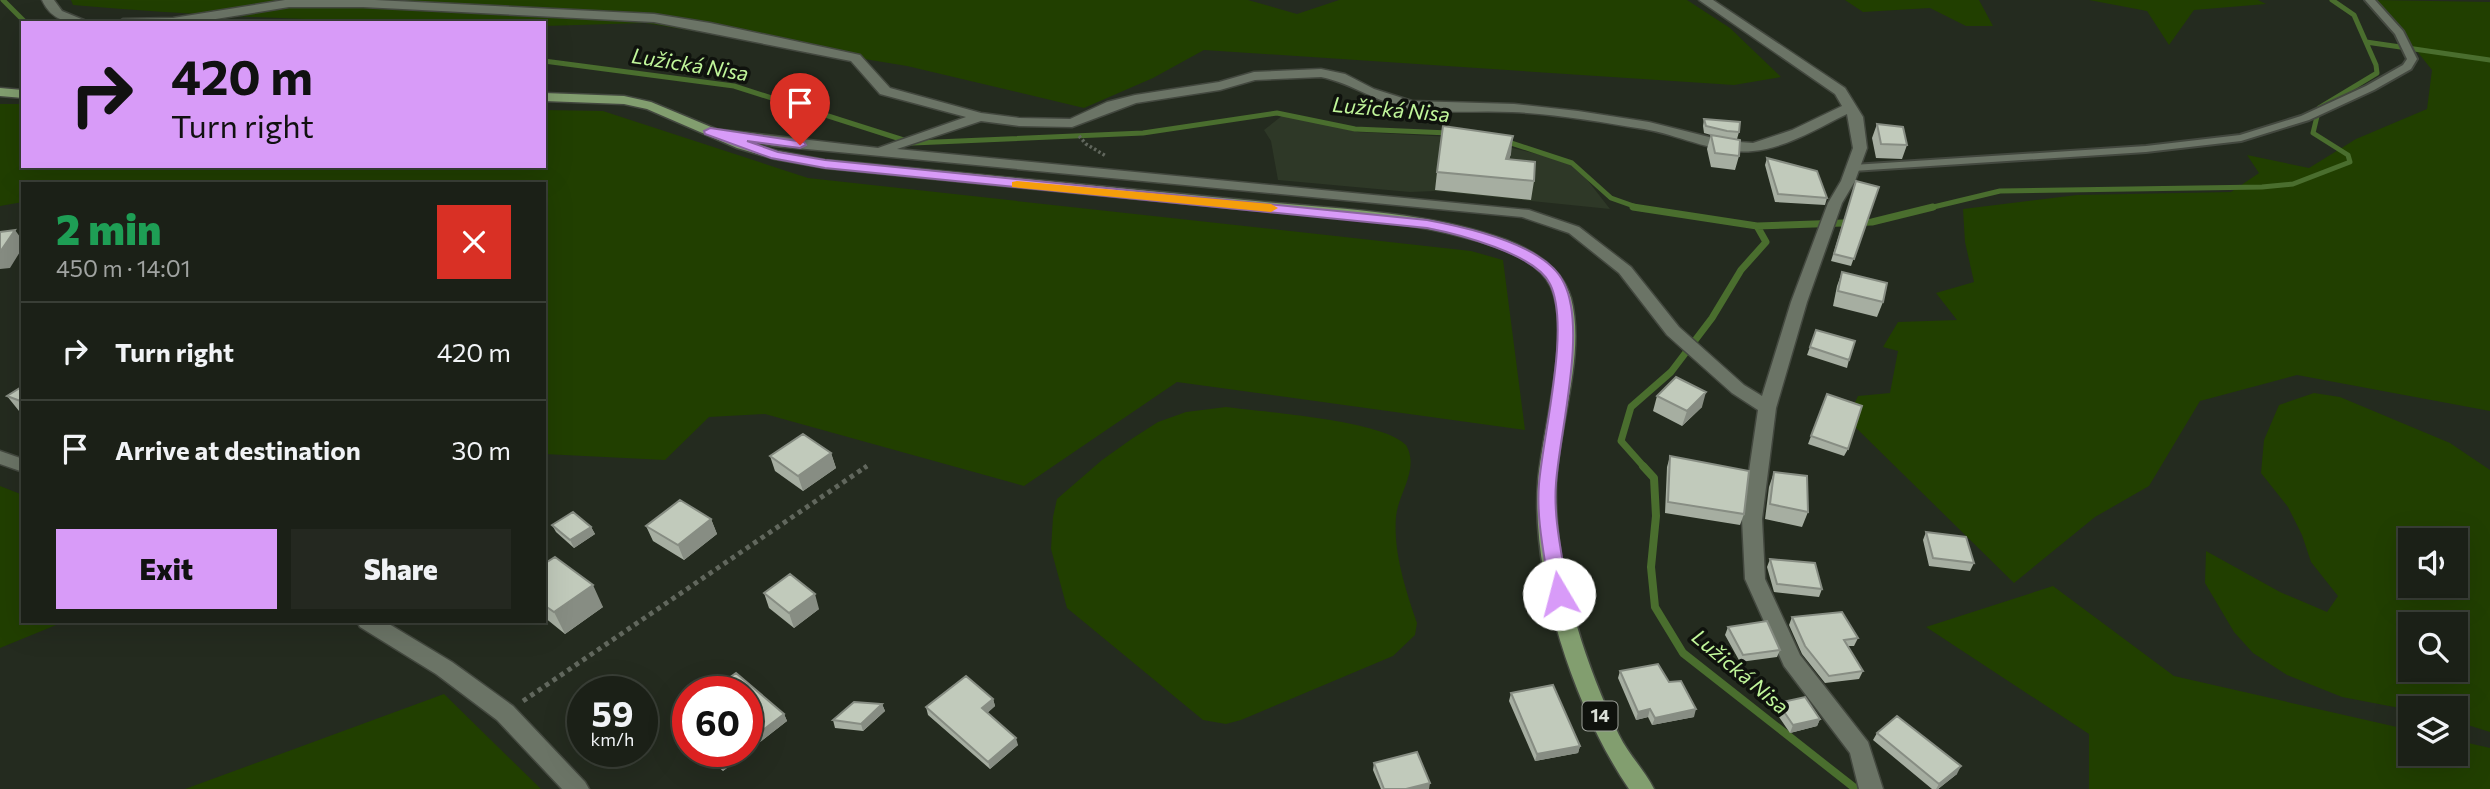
<!DOCTYPE html>
<meta charset="utf-8">
<style>
body{margin:0;font-family:Commissioner,sans-serif;background:#242820;color:#f1f3f6;height:100vh;display:flex;flex-direction:column;font-size:26px;white-space:nowrap}
*{box-sizing:border-box;margin:0}
p{font-size:23px;color:#a0a3a1}
.icon{flex:none;width:38px;height:38px;fill:none;stroke:currentColor;stroke-width:2;stroke-linecap:round;stroke-linejoin:round}
.map{position:relative;flex:1;overflow:hidden}
.details{position:absolute;left:21px;top:182px;width:525px;height:441px;display:flex;flex-direction:column;background:#1b2017;border-radius:0px;box-shadow:0 7px 28px #0002,0 0 0 2px #393e36}
.details>*{flex:none}
.guide{position:absolute;left:21px;top:21px;width:525px;height:147px;border-radius:0px;box-shadow:0 7px 28px #0002,0 0 0 2px #393e36;background:#d89bf8;color:#111;overflow:hidden}
.fabs{position:absolute;left:2398px;top:528px;display:grid;gap:14px}
.fabs a{display:grid;place-items:center;width:70px;height:70px;border-radius:0px;background:#1b2017;box-shadow:0 7px 28px #0002,0 0 0 2px #393e36;font-size:35px}
.speed{position:absolute;left:567px;top:676px;display:flex;gap:14px;font-size:35px;font-weight:700;text-align:center}
.speed>*{display:grid;place-content:center;width:91px;height:91px;border-radius:50%;background:#1b2017;box-shadow:0 7px 28px #0002,0 0 0 2px #393e36;line-height:1}
.speed small{font-size:18px;font-weight:400}
.speed .limit{border:10px solid #d22;background:#fff;color:#111}
.pin{position:absolute;display:grid;place-items:center;width:60px;height:60px;color:#fff;margin:-72px -30px;border-radius:50% 50% 50% 0;rotate:-45deg;box-shadow:0 0 7px #0007}
.pin .icon{rotate:45deg}
.me{position:absolute;width:77px;margin:-38px;rotate:352deg;stroke-linejoin:round;filter:drop-shadow(0 0 5px #0008)}
.turn{display:flex;align-items:center;gap:24px;height:147px;padding:0 35px;font-size:32px}
.turn .icon{width:91px;height:91px;stroke-width:2.5}
.turn b{display:block;font-size:49px;line-height:60px}
.round{display:grid;place-items:center;flex:none;width:74px;height:74px;border-radius:0px;background:#242820}
.head{display:flex;align-items:center;justify-content:space-between;height:119px;padding:0 35px}
h1{font-size:42px;font-weight:800;line-height:52px;color:#1e9e55}
.cta{display:flex;gap:14px;margin-top:auto;padding:14px 35px}
.cta a{flex:1;height:80px;border-radius:0px;background:#d89bf8;color:#111;font-size:28px;font-weight:800;line-height:80px;text-align:center}
.cta a+a{background:#242820;color:#f1f3f6}
ul{padding:0;list-style:none}
li{display:flex;align-items:center;gap:21px;height:98px;padding:0 35px;border-top:2px solid #393e36}
li div{flex:1}
li b{display:block;font-size:26px}
li em{font-style:normal}
.map>svg:first-child{display:block}
</style>
<div class="map">
<svg width="2490" height="789" viewBox="0 0 2490 789">
<rect width="100%" height="100%" fill="#242b1f"/>
<path fill="#2e3827" d="M1283,115L1358,132L1471,138L1574,163L1610,209L1435,191L1410,192L1278,180L1271,141L1264,130Z"/>
<path fill="#213f00" fill-rule="evenodd" d="M71,0H1248L1297,14L1339,0H1687L1730,28L1781,77L1734,85L1204,50L1153,78L1084,108L907,66L645,23L544,26V23C387,23 230,19 73,5Z
M1845,0H1979L1993,26H1966L1930,8L1863,12Z
M2089,0H2258L2266,4L2194,10L2169,45L2147,11Z
M2376,0L2490,2V411L2297,375L2200,401L2149,486L2095,517L2014,583L1847,419L1858,396L1890,393L1898,351L1883,347L1898,322L1957,320L1936,293L1974,282L1965,242L1963,209L2077,195L2231,192L2259,173L2247,155L2309,168L2356,139L2427,109L2432,70Z
M0,104H23V166H544V110L603,111L808,178L1471,251L1503,260L1525,430L1177,382L1024,486L765,414L709,417L665,460L544,454V184H23V202L0,206Z
M2314,393L2340,397L2450,443L2490,470V732L2455,721V709L2410,710L2342,697L2287,675L2253,653L2234,632L2205,583L2206,551L2280,592L2327,612L2338,596L2311,562L2302,535L2288,507L2261,473L2264,440L2279,405ZM2410,541H2455V586H2410ZM2410,625H2455V670H2410Z
M1226,407C1263,412 1383,420 1406,445C1420,469 1398,493 1396,517C1393,552 1406,591 1417,623L1415,635L1393,656L1241,720L1226,724L1203,720L1067,608L1051,549L1053,517L1057,499L1102,460L1133,438L1158,422L1186,412Z
M0,486L23,495V621H66L0,648Z
M2053,586L2174,676L2410,730V754H2455V740L2490,748V789H2089V734L1926,627Z
M444,694L541,789H185Z"/>
<g fill="none" stroke-linecap="round" stroke-linejoin="round">
<path stroke="#4a6e2e" stroke-width="5" d="M3,0L26,23
M2366,42L2490,60
M544,61L734,86L913,143L1143,133L1277,113L1355,129L1449,133
M1505,141L1572,163L1611,198L1642,209
M1925,209L2000,191L2262,187L2293,184L2350,162L2348,155L2313,133L2319,108L2377,73L2376,65L2354,15L2332,0"/>
<path stroke="#4a6e2e" stroke-width="7" d="M1633,207L1757,226L1766,242L1741,270L1712,318L1671,372L1631,407L1621,441L1645,468
M1757,226L1872,222L1933,207"/>
<path stroke="#4a6e2e" stroke-width="8" d="M1643,466L1654,478L1656,516L1651,567L1655,607L1683,653L1856,789"/>
<defs>
<path id="lane" d="M2365,0H2375L2403,31L2417,59L2411,69L2374,90L2309,120L2241,141L2146,152L1853,171L1847,168L1853,165L2146,146L2240,135L2301,116L2366,86L2403,65L2407,59L2395,34Z"/>
<path id="street" d="M42,0H54L62,11L91,23C69,23 52,22 42,0Z
M285,0H375L654,14L710,23L860,55L890,88L981,113L1019,118L1070,119L1107,102L1135,95L1219,82L1254,72L1321,69L1345,74L1374,89L1412,101L1514,104L1578,111L1649,122L1725,141L1753,143L1792,130L1842,106L1835,94L1699,0H1713L1845,88L1863,117L1867,148L1855,181L1842,203L1807,302L1776,408L1762,519L1765,579L1800,655L1868,742L1883,789H1859L1850,753L1784,666L1745,579L1742,519L1758,410L1732,393L1667,335L1619,273L1569,233L1522,217L775,146L710,135L705,134V128L878,148L966,117L880,94L851,61L654,22L363,7H289L191,23H117L123,19L173,18ZM1321,77C1352,83 1379,104 1411,109C1444,114 1479,110 1512,112C1556,114 1600,122 1644,129C1680,135 1717,155 1753,151C1786,148 1818,128 1847,114L1853,148L1841,181L1828,203L1791,302L1762,396L1744,385L1679,327L1631,267L1579,227L1529,210L897,149L981,121L1019,126L1072,127L1136,103L1220,90L1255,80Z
M0,451L23,459V472L0,464Z
M357,621H384L452,662L513,706L585,782L589,789H562L497,720L436,674L360,627Z"/>
<path id="primary" d="M0,88L23,90V98L0,96Z
M544,93L624,96L651,102L747,142L777,151L825,160C965,173 1105,187 1244,200C1331,209 1424,210 1506,240C1535,251 1562,268 1571,298C1586,355 1558,427 1556,485C1554,569 1583,659 1619,735C1628,754 1644,769 1654,789H1629C1575,710 1531,578 1538,482C1542,430 1572,334 1551,287C1538,259 1498,246 1471,239C1394,217 1310,216 1231,208C1096,195 960,182 825,168L775,159L737,148L647,109L624,104L544,101Z"/>
</defs>
<use href="#lane" stroke="#43483f" stroke-width="4"/>
<use href="#street" stroke="#43483f" stroke-width="3"/>
<use href="#primary" stroke="#43483f" stroke-width="3"/>
<path stroke="#61675d" stroke-width="3.5" stroke-dasharray="2.5 2.5" stroke-linecap="butt" d="M1079,136L1086,144L1106,156"/>
<path stroke="#61675d" stroke-width="4.5" stroke-dasharray="3.5 3.5" stroke-linecap="butt" d="M864,468L867,466"/>
<path stroke="#61675d" stroke-width="5" stroke-dasharray="4.5 4.5" stroke-linecap="butt" d="M523,701L867,466"/>
<use href="#lane" fill="#6b7466" fill-rule="evenodd"/>
<use href="#street" fill="#6b7466" fill-rule="evenodd"/>
<use href="#primary" fill="#829e6f" fill-rule="evenodd"/>
</g>
<path fill="#a6aea1" d="M1704,119L1739,132L1737,139L1739,156L1735,170L1711,167L1707,149L1711,135L1718,137L1704,133L1703,126Z
M1877,124L1907,145L1902,159L1876,158L1872,138Z
M1511,154L1509,159L1534,181L1531,200L1435,190L1437,172Z
M1767,158L1827,198L1825,205L1775,202L1765,165Z
M1856,181L1879,187L1851,266L1831,261Z
M1842,272L1883,302L1877,317L1833,306L1837,286Z
M1816,330L1849,360L1847,368L1807,355Z
M23,386V416L7,396Z
M1827,394L1848,449L1844,456L1808,444Z
M1657,396L1702,407L1682,426L1653,411Z
M831,453L836,468L803,491L775,471L770,456Z
M1670,456L1744,514L1740,525L1665,513L1667,467Z
M1774,472L1808,512L1802,527L1765,519L1769,487Z
M711,519L717,534L684,560L653,541L646,526Z
M552,525L591,527L595,534L574,548L556,532Z
M1926,532L1974,563L1970,571L1929,566L1923,540Z
M1770,559L1822,589L1819,597L1774,592L1767,567Z
M544,564L603,607L565,634L544,617Z
M764,593L819,609L794,628L769,608Z
M1792,617L1858,638L1854,646H1848L1863,671L1859,679L1825,683L1802,654L1789,625Z
M1728,627L1780,650L1777,657L1740,662L1725,635Z
M1620,671L1669,682L1694,717L1652,725L1648,717L1636,720L1618,678Z
M1511,693L1580,746L1578,753L1535,761L1509,701Z
M993,699L995,706L987,713L1018,745L990,769L928,715L926,707Z
M1778,703L1820,719L1817,726L1790,733L1775,711Z
M882,704L885,711L863,731L835,728L833,720Z
M688,709V738L676,727L673,720Z
M784,714L787,721L723,771L701,751H747Z
M1877,733L1957,774L1938,789H1932L1873,740Z
M1374,763L1429,789H1381L1373,770Z"/>
<path fill="#878d83" d="M1513,136L1511,154L1503,177L1506,159Z
M15,230L23,241V247L10,268L0,269V252Z
M1706,392L1702,407L1682,426L1687,411Z
M831,453L836,468L803,491L798,476Z
M711,519L717,534L684,560L678,545Z
M591,527L595,534L574,548L570,540Z
M593,585L603,607L565,634L554,612Z
M815,594L819,609L794,628L789,613Z
M993,699L995,706L984,716L982,708Z
M882,704L885,711L863,731L861,724Z
M1650,709L1648,717L1636,720L1638,712Z
M1696,709L1694,717L1652,725L1655,718Z
M784,714L787,721L723,771L720,764L736,751H747V742Z
M1820,719L1817,726L1790,733L1793,725Z
M1016,738L1018,745L990,769L988,762Z
M1580,746L1578,753L1535,761L1537,754Z
M1961,766L1957,774L1938,789H1936L1939,784Z
M1430,783L1429,789H1406Z"/>
<path fill="#c1cabb" stroke="#878d83" stroke-width="2" d="M1704,119L1740,122L1739,132L1727,131L1706,126Z
M1877,124L1903,127L1907,145L1881,144Z
M1443,126L1513,136L1506,159L1535,162L1534,181L1437,172Z
M1711,135L1740,140L1739,156L1715,153Z
M1767,158L1817,171L1827,198L1778,194Z
M1856,181L1879,187L1854,259L1834,254Z
M15,230L0,252V232Z
M1842,272L1887,283L1883,302L1838,291Z
M1816,330L1855,341L1849,360L1810,347Z
M1676,377L1706,392L1687,411L1657,396Z
M23,386V402L7,396Z
M1827,394L1862,406L1848,449L1811,436Z
M803,434L831,453L798,476L770,456Z
M1670,456L1749,471L1744,514L1668,502Z
M1774,472L1807,476L1808,512L1770,504Z
M680,500L711,519L678,545L646,526Z
M573,512L591,527L570,540L552,525Z
M1926,532L1966,537L1974,563L1933,558Z
M555,557L593,585L554,612L544,605V564Z
M1770,559L1815,563L1822,589L1777,584Z
M790,574L815,594L789,613L764,593Z
M1842,612L1858,638L1844,640L1863,671L1829,676L1805,646L1792,617Z
M1767,621L1780,650L1743,655L1728,627Z
M1658,664L1669,682L1681,681L1696,709L1655,718L1650,709L1638,712L1620,671Z
M736,673L784,714L747,742V691H711Z
M966,676L993,699L982,708L1016,738L988,762L926,707Z
M1553,685L1580,746L1537,754L1511,693Z
M1805,697L1820,719L1793,725L1778,703Z
M854,702L882,704L861,724L833,720Z
M688,709V734L673,720Z
M1897,716L1961,766L1939,784L1877,733Z
M706,751H736L720,764Z
M1417,752L1430,783L1406,789H1384L1374,763Z"/>
<path fill="#d89bf8" stroke="#8c65a1" stroke-width="2" d="M710,128L804,142L806,145L800,148L747,141L778,152L825,160L1427,220C1465,227 1546,244 1564,283C1587,329 1560,430 1556,483C1553,520 1563,558 1568,594L1566,600L1559,602L1553,600L1550,594C1545,558 1536,520 1539,484C1543,434 1571,326 1550,284C1536,254 1458,234 1427,228L825,168L771,158L705,134L704,131Z"/>
<path fill="#f59e0b" d="M1017,181L1271,204L1278,208L1271,212L1012,187V182Z"/>
<g text-anchor="middle" stroke-width="7" stroke-linejoin="round" paint-order="stroke">
<rect fill="#0f120d" stroke="#9ea29b" stroke-width="2" x="1582.5" y="701.5" width="35" height="29" rx="5"/>
<g font-size="18" font-weight="bold" fill="#dbe0d8">
<text x="1600" y="722">14</text>
</g>
<g font-size="21" font-style="italic" fill="#c0f69a" stroke="#0f120d">
<text transform="translate(690 65) rotate(9)" y="7">Lužická Nisa</text>
<text transform="translate(1391 110) rotate(5)" y="7">Lužická Nisa</text>
<text transform="translate(1740 672) rotate(40)" y="7">Lužická Nisa</text>
</g>
</g>
</svg>
<div class="fabs">
<a><svg class="icon" aria-label="sound" viewBox="0 0 24 24"><path d="M4 9h4l5-4v14l-5-4H4zM17 9q2 3 0 6"/></svg></a>
<a><svg class="icon" aria-label="search" viewBox="0 0 24 24"><circle cx="10" cy="10" r="6"/><path d="M15 15l6 6"/></svg></a>
<a><svg class="icon" aria-label="layers" viewBox="0 0 24 24"><path d="M12 4l9 5-9 5-9-5zM3 14l9 5 9-5"/></svg></a>
</div>
<div class="speed"><div>59<small>km/h</small></div><div class="limit">60</div></div>
<div class="pin" style="left:800px;top:145px;background:#d93025"><svg class="icon" aria-label="arrive" viewBox="0 0 24 24"><path d="M6 21V4h12l-3 4 3 4H6"/></svg></div>
<svg class="me" style="left:1559px;top:594px" viewBox="-20 -20 40 40"><circle r="19" fill="#fff"/><path d="M0-13L10 11 0 6-10 11z" fill="#d89bf8"/></svg>
<div class="guide">
<div class="turn"><svg class="icon" aria-label="right" viewBox="0 0 24 24"><path d="M7 20v-9h11M14 6l5 5-5 5"/></svg><div><b>420 m</b>Turn right</div></div>
</div>
<section class="details">
<div class="head"><div><h1>2 min</h1><p>450 m · 14:01</p></div><a class="round" style="background:#d93025;color:#fff"><svg class="icon" aria-label="close" viewBox="0 0 24 24"><path d="M6 6l12 12M18 6L6 18"/></svg></a></div>
<ul>
<li><svg class="icon" aria-label="right" viewBox="0 0 24 24"><path d="M7 20v-9h11M14 6l5 5-5 5"/></svg><div><b>Turn right</b></div><em>420 m</em></li>
<li><svg class="icon" aria-label="arrive" viewBox="0 0 24 24"><path d="M6 21V4h12l-3 4 3 4H6"/></svg><div><b>Arrive at destination</b></div><em>30 m</em></li>
</ul>
<div class="cta"><a>Exit</a><a>Share</a></div>
</section>
</div>
